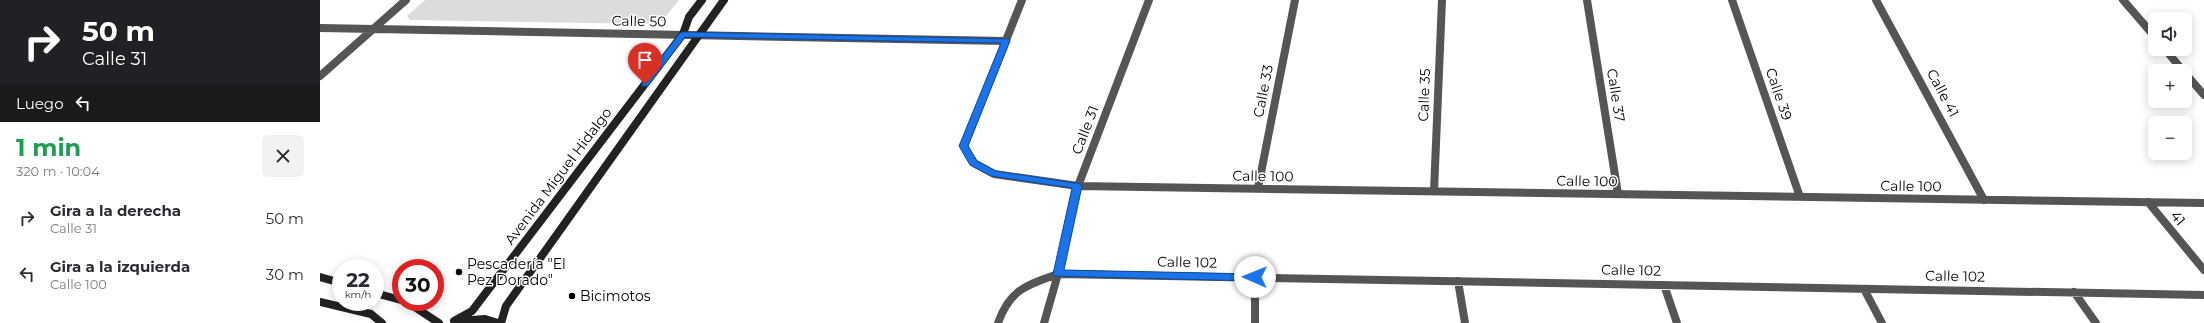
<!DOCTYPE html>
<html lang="es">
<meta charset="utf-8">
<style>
body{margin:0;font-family:Montserrat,sans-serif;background:#f2f2f3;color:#2b2b33;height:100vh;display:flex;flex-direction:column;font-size:15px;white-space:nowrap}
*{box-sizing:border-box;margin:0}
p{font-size:13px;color:#7c7c81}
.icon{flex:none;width:22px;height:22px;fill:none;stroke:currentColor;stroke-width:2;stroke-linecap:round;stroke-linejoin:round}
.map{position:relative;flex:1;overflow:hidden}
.drawer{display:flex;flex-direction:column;background:#fff;width:320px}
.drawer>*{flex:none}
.banner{background:#202124;color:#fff;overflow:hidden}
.tools{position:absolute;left:1828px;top:12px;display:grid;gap:8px}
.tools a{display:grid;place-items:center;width:44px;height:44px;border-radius:6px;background:#fff;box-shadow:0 2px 10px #0003;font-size:20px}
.speed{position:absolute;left:12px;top:259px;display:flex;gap:8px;font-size:20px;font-weight:700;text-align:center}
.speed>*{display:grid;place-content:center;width:52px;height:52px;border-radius:50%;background:#fff;box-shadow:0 2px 10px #0003;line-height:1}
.speed small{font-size:10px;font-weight:400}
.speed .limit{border:6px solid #d22;background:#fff;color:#111}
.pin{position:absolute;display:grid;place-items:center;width:34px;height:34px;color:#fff;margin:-41px -17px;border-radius:50% 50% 50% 0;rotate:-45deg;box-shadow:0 0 4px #0007}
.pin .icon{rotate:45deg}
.me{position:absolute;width:44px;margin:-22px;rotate:271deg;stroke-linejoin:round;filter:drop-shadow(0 0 3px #0008)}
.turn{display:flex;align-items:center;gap:14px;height:84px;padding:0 16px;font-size:18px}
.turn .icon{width:52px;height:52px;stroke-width:2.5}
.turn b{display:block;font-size:28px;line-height:34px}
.then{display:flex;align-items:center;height:38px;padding:0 16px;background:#0003;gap:8px;font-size:15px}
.round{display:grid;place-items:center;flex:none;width:42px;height:42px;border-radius:6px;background:#f2f2f3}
.overview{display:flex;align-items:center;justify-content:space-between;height:68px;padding:0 16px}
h1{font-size:24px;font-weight:700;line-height:30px;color:#1e9e55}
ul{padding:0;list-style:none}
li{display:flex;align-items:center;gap:12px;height:56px;padding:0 16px}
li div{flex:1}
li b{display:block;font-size:15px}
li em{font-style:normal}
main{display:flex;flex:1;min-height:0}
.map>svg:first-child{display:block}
</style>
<main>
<section class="drawer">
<div class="banner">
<div class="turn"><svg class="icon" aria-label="right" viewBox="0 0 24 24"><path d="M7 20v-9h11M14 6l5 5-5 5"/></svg><div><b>50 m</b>Calle 31</div></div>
<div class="then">Luego<svg class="icon" aria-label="left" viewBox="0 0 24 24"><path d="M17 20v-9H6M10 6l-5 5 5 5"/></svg></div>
</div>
<div class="overview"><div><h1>1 min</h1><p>320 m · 10:04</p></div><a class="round"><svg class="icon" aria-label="close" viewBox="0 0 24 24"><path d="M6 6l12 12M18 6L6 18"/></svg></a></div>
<ul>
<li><svg class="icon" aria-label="right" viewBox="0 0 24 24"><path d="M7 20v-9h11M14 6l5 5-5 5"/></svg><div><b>Gira a la derecha</b><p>Calle 31</p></div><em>50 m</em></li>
<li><svg class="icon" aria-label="left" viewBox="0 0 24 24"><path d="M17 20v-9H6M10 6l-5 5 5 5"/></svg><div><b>Gira a la izquierda</b><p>Calle 100</p></div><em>30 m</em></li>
</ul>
</section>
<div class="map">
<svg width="1884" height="323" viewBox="0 0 1884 323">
<rect width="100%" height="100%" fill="#fff"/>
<path fill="#dcdcdc" d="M105,0H359L342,21L331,24L90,20L87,16Z"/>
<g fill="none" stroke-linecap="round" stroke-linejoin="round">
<path stroke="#555" stroke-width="8" d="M702,0L644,146L654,163L674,174L758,186L1884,203
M1267,0L1298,194
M1412,0L1480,197
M1556,0L1664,200
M1803,0L1835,37
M0,28L686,41
M1845,49L1863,71
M1865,73L1884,95
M0,76L86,0
M938,188L975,0
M1114,191L1122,0
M1828,202L1884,270
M935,277V323
M1138,281L1145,323
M1344,285L1357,323
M1544,289L1562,323
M1754,292L1776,323
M678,323C690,289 707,285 738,274L1884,295
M724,323L738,274L758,186L829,0"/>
<path stroke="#222" stroke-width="8" d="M0,277L21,283
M55,293L81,300
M0,302L51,314L62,323
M87,302L119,323
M134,321L152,311L363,34L369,17L382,0
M138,321L165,319L178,323
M181,323L186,306L404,0"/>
</g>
<path fill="#1a73e8" stroke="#114b97" d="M363,32L689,39L690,41L648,146L657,161L676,171L761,184L762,186L744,270L935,274L941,277L935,281L735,276L733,274L752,188L671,176L650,165L639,146L681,43L365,37L328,86H322V82L360,33Z"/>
<g fill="#000" stroke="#fff" stroke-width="1.5">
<circle cx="139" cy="272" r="4"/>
<circle cx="252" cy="296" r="4"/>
</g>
<g text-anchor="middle" stroke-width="3" stroke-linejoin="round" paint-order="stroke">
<g font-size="14" fill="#000" stroke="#fff">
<text transform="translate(319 21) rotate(1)" y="5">Calle 50</text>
<text transform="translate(943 91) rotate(-79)" y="5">Calle 33</text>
<text transform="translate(1623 93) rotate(62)" y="5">Calle 41</text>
<text transform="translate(1459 94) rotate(71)" y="5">Calle 39</text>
<text transform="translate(1104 95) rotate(-88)" y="5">Calle 35</text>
<text transform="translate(1296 95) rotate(81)" y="5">Calle 37</text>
<text transform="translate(765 130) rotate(-69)" y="5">Calle 31</text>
<text transform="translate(238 176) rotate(-53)" y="5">Avenida Miguel Hidalgo</text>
<text transform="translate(943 176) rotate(1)" y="5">Calle 100</text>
<text transform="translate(1267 181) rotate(1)" y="5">Calle 100</text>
<text transform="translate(1591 186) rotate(1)" y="5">Calle 100</text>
<text transform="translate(1858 218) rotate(50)" y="5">41</text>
<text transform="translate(867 262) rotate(1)" y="5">Calle 102</text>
<text transform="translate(1311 270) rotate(1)" y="5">Calle 102</text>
<text transform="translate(1635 276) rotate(1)" y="5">Calle 102</text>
</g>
<g font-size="14" fill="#000" stroke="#fff" text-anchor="start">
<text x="147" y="269">Pescadería "El<tspan x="147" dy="16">Pez Dorado"</tspan></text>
<text x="260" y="301">Bicimotos</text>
</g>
</g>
</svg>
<div class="tools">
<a><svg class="icon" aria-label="sound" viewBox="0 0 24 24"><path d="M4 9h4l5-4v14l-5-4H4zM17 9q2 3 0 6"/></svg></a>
<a>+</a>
<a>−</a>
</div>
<div class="speed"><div>22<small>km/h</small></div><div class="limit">30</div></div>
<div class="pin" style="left:325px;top:84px;background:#d93025"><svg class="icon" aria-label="arrive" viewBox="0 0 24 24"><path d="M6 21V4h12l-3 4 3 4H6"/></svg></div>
<svg class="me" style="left:935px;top:277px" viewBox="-20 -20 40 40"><circle r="19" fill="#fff"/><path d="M0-13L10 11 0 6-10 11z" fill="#1a73e8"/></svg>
</div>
</main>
